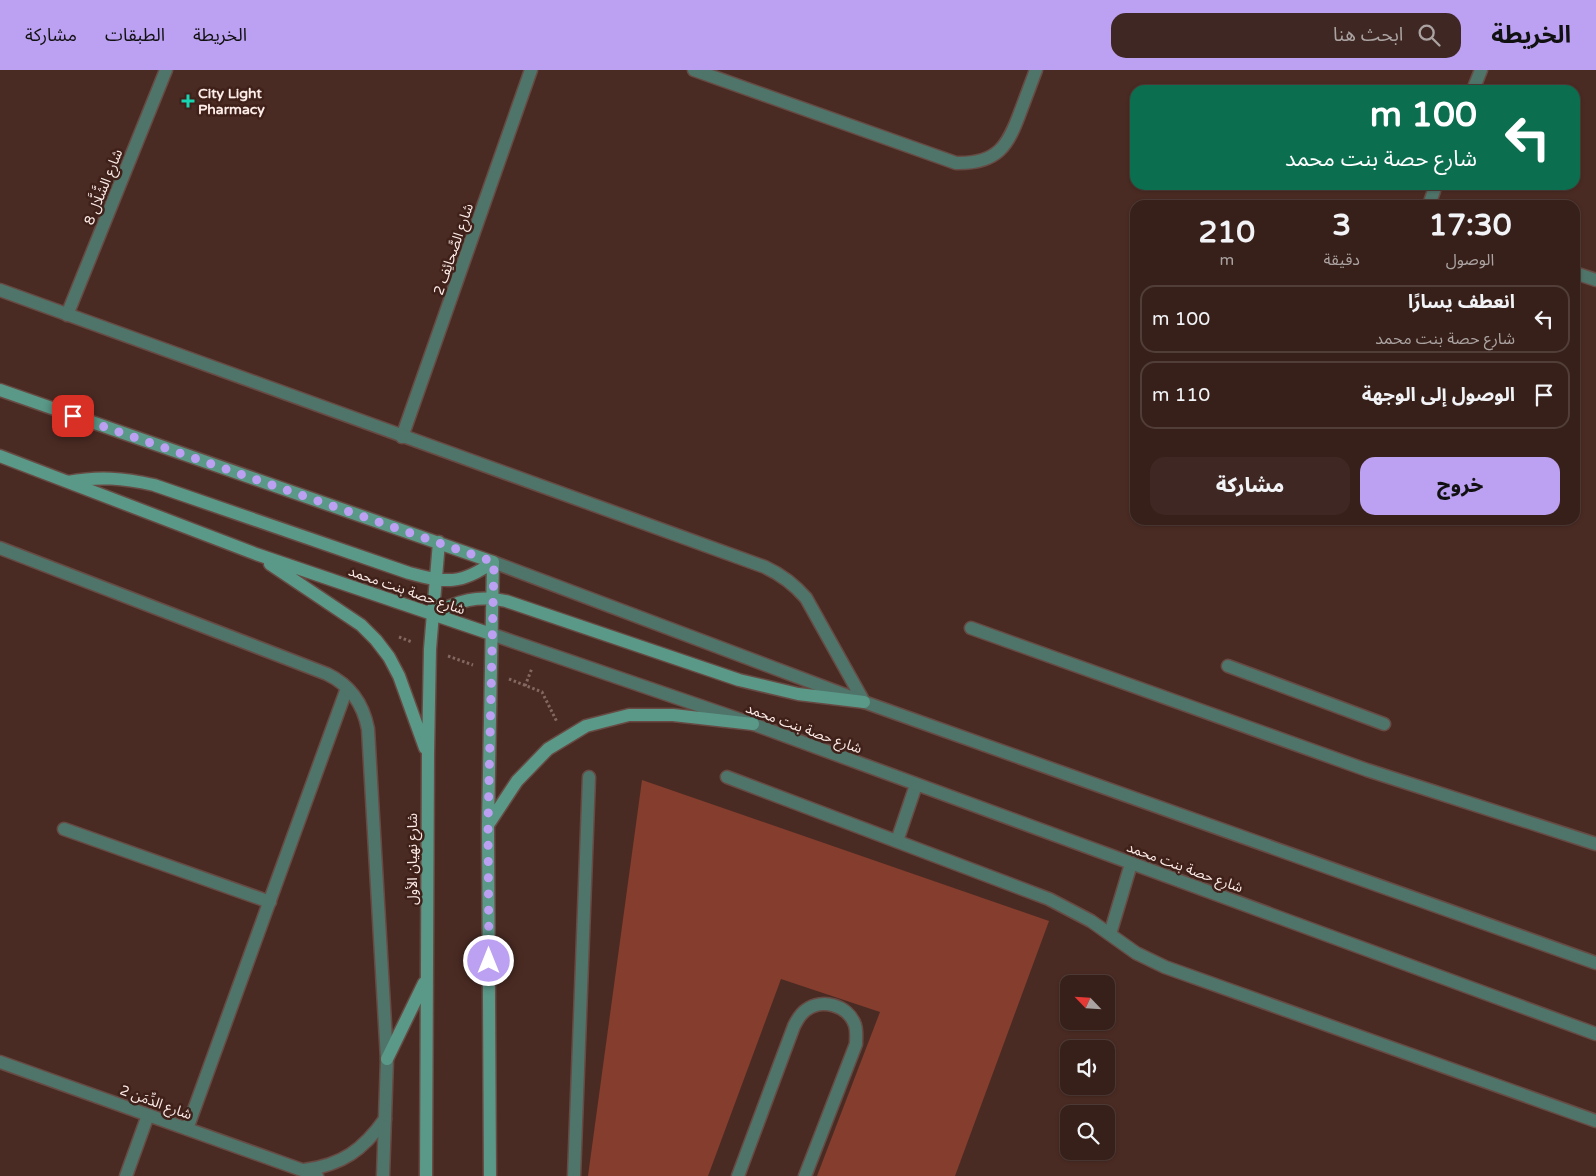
<!DOCTYPE html>
<html lang="ar">
<meta charset="utf-8">
<style>
body{margin:0;font-family:"Varela Round","Noto Sans Arabic",sans-serif;background:#3f2823;color:#f1f3f6;direction:rtl;height:100vh;display:flex;flex-direction:column;font-size:19px;white-space:nowrap}
*{box-sizing:border-box;margin:0}
p{font-size:16px;color:#aba3a2}
.icon{flex:none;width:28px;height:28px;fill:none;stroke:currentColor;stroke-width:2;stroke-linecap:round;stroke-linejoin:round}
.map{position:relative;flex:1;overflow:hidden;direction:ltr}
.panel{position:absolute;left:1130px;top:130px;width:450px;height:325px;display:flex;flex-direction:column;background:#38201a;border-radius:15px;box-shadow:0 1px 4px #0004,0 0 0 1px #523e39;direction:rtl}
.panel>*{flex:none}
.hud{position:absolute;left:1130px;top:15px;width:450px;height:105px;border-radius:15px;box-shadow:0 1px 4px #0004,0 0 0 1px #523e39;direction:rtl;background:#0b6e4f;color:#fff;overflow:hidden}
.needle{width:32px;rotate:295deg}
.tools{position:absolute;left:1060px;top:905px;display:grid;gap:10px}
.tools a{display:grid;place-items:center;width:55px;height:55px;border-radius:10px;background:#38201a;box-shadow:0 1px 4px #0004,0 0 0 1px #523e39;font-size:25px}
.pin{position:absolute;display:grid;place-items:center;width:42px;height:42px;color:#fff;margin:-21px;border-radius:10px;box-shadow:0 2px 8px #0006}
.me{position:absolute;width:55px;margin:-28px;rotate:0deg;stroke-linejoin:round;filter:drop-shadow(0 0 4px #0008)}
.turn{display:flex;align-items:center;gap:18px;height:105px;padding:0 20px;font-size:22px}
.turn .icon{width:65px;height:65px;stroke-width:2.5}
.turn b{display:block;font-size:35px;line-height:42px}
.eta{display:flex;justify-content:space-evenly;align-items:center;height:85px;text-align:center}
.eta b{font-size:30px;font-weight:800;line-height:35px}
.action{display:flex;gap:10px;margin-top:auto;padding:10px 20px}
.action a{flex:1;height:58px;border-radius:15px;background:#bca0f2;color:#111;font-size:20px;font-weight:800;line-height:58px;text-align:center}
.action a+a{background:#3f2823;color:#f1f3f6}
ul{padding:0;list-style:none}
li{display:flex;align-items:center;gap:15px;height:68px;margin:0 10px 8px;padding:0 10px;border:2px solid #523e39;border-radius:15px}
li div{flex:1}
li b{display:block;font-size:19px}
li em{font-style:normal}
header{display:flex;align-items:center;gap:30px;box-sizing:border-box;height:70px;padding:0 25px;background:#bca0f2;color:#111}
header strong{font-size:24px}
nav{display:flex;gap:28px;margin-inline-start:auto;font-size:18px}
.search{width:350px;height:45px;background:#3f2823;display:flex;align-items:center;gap:12px;box-sizing:border-box;padding:0 18px;border-radius:15px;color:#aba3a2;font-size:19px}
.map>svg:first-child{display:block}
</style>
<header>
<strong>الخريطة</strong>
<div class="search"><svg class="icon" aria-label="search" viewBox="0 0 24 24"><circle cx="10" cy="10" r="6"/><path d="M15 15l6 6"/></svg>ابحث هنا</div>
<nav><a>الخريطة</a><a>الطبقات</a><a>مشاركة</a></nav>
</header>
<div class="map">
<svg width="1596" height="1106" viewBox="0 0 1596 1106">
<rect width="100%" height="100%" fill="#4a2b23"/>
<path fill="#853d2e" d="M642,710L1049,851L955,1106H817L880,942L781,909L708,1106H588Z"/>
<g fill="none" stroke-linecap="round" stroke-linejoin="round">
<defs>
<path id="service" d="M67,245L166,0
M402,367L531,0
M971,558L1367,700L1596,774
M1228,596L1384,654
M727,707L1049,829L1091,851L1136,883L1165,897L1596,1051
M64,759L270,832
M897,771L916,715
M1110,864L1131,794
M0,992L302,1100L317,1106
M187,1059L347,618
M304,1100C342,1095 363,1080 385,1049
M126,1106L148,1045
M574,1106L589,707
M738,1106L794,956C797,950 800,944 806,940C822,928 848,935 855,955C857,961 856,968 856,974L805,1106"/>
<path id="minor" d="M694,0L956,93C998,94 1008,76 1021,40C1026,27 1031,13 1036,0
M1473,20L1481,0
M1429,135L1436,115
M1575,203L1596,210
M0,220L765,497C782,505 794,514 806,528L864,632
M0,478L327,604C350,615 363,633 368,659L387,989L383,1106"/>
<path id="tertiary" d="M493,492L864,632L1596,893
M491,564L753,654L1596,964"/>
<path id="secondary" d="M0,320L493,492
M0,386L256,484L491,564
M68,412C99,406 123,408 154,415L409,503C446,513 461,515 493,492
M270,494L361,555L376,570L389,587L399,606L425,678
M434,545C457,530 479,525 506,531L739,610L798,624L864,632
M488,755L517,711L548,679L586,656L629,645H673L753,654
M387,989L424,913
M426,1106L428,684L430,579L439,472
M490,1106L488,755L493,492"/>
</defs>
<use href="#service" stroke="#674a43" stroke-width="15"/>
<use href="#minor" stroke="#674a43" stroke-width="15"/>
<use href="#tertiary" stroke="#674a43" stroke-width="15"/>
<use href="#secondary" stroke="#674a43" stroke-width="15"/>
<path stroke="#826861" stroke-width="3" stroke-dasharray="2.5 2.5" stroke-linecap="butt" d="M399,567L412,572
M448,586L473,595
M509,609L542,622L557,652
M525,616L532,598"/>
<use href="#service" stroke="#4f746a" stroke-width="12"/>
<use href="#minor" stroke="#4f746a" stroke-width="12"/>
<use href="#tertiary" stroke="#4f746a" stroke-width="12"/>
<use href="#secondary" stroke="#5a9887" stroke-width="12"/>
</g>
<g fill="none" stroke-linecap="round" stroke-linejoin="round">
<path stroke="#bca0f2" stroke-width="9" stroke-dasharray="0 16.2" d="M73,346L494,492L488,755L489,891"/>
</g>
<path fill="#18d5b2" stroke="#3f211a" stroke-width="2" d="M185.5 23.5h5v5h5v5h-5v5h-5v-5h-5v-5h5z"/>
<g text-anchor="middle" stroke-width="5" stroke-linejoin="round" paint-order="stroke">
<g font-size="14" font-weight="bold" fill="#fdece8" stroke="#3f211a" text-anchor="start">
<text x="198" y="28">City Light<tspan x="198" dy="16">Pharmacy</tspan></text>
</g>
<g font-size="14" fill="#fdece8" stroke="#3f211a">
<text transform="translate(103 117) rotate(-68)" y="5">شارع الشَّلَّال 8</text>
<text transform="translate(453 179) rotate(-71)" y="5">شارع الصَّحائِف 2</text>
<text transform="translate(407 520) rotate(19)" y="5">شارع حصة بنت محمد</text>
<text transform="translate(804 658) rotate(20)" y="5">شارع حصة بنت محمد</text>
<text transform="translate(412 789) rotate(-90)" y="5">شارع نهيان الأول</text>
<text transform="translate(1185 797) rotate(20)" y="5">شارع حصة بنت محمد</text>
<text transform="translate(156 1032) rotate(20)" y="5">شارع الدِّمَن 2</text>
</g>
</g>
</svg>
<div class="tools">
<a><svg class="needle" viewBox="-14 -14 28 28"><path d="M0-13l5 13h-10z" fill="#e53935"/><path d="M0 13l5-13h-10z" fill="#aba3a2"/></svg></a>
<a><svg class="icon" aria-label="sound" viewBox="0 0 24 24"><path d="M4 9h4l5-4v14l-5-4H4zM17 9q2 3 0 6"/></svg></a>
<a><svg class="icon" aria-label="search" viewBox="0 0 24 24"><circle cx="10" cy="10" r="6"/><path d="M15 15l6 6"/></svg></a>
</div>
<div class="pin" style="left:73px;top:346px;background:#d93025"><svg class="icon" aria-label="arrive" viewBox="0 0 24 24"><path d="M6 21V4h12l-3 4 3 4H6"/></svg></div>
<svg class="me" style="left:489px;top:891px" viewBox="-20 -20 40 40"><circle r="17" fill="#bca0f2" stroke="#fff" stroke-width="3"/><path d="M0-11L8 9 0 5-8 9z" fill="#fff"/></svg>
<div class="hud">
<div class="turn"><svg class="icon" aria-label="left" viewBox="0 0 24 24"><path d="M17 20v-9H6M10 6l-5 5 5 5"/></svg><div><b>100 m</b>شارع حصة بنت محمد</div></div>
</div>
<section class="panel">
<div class="eta">
<div><b>17:30</b><p>الوصول</p></div>
<div><b>3</b><p>دقيقة</p></div>
<div><b>210</b><p>m</p></div>
</div>
<ul>
<li><svg class="icon" aria-label="left" viewBox="0 0 24 24"><path d="M17 20v-9H6M10 6l-5 5 5 5"/></svg><div><b>انعطف يسارًا</b><p>شارع حصة بنت محمد</p></div><em>100 m</em></li>
<li><svg class="icon" aria-label="arrive" viewBox="0 0 24 24"><path d="M6 21V4h12l-3 4 3 4H6"/></svg><div><b>الوصول إلى الوجهة</b></div><em>110 m</em></li>
</ul>
<div class="action"><a>خروج</a><a>مشاركة</a></div>
</section>
</div>
